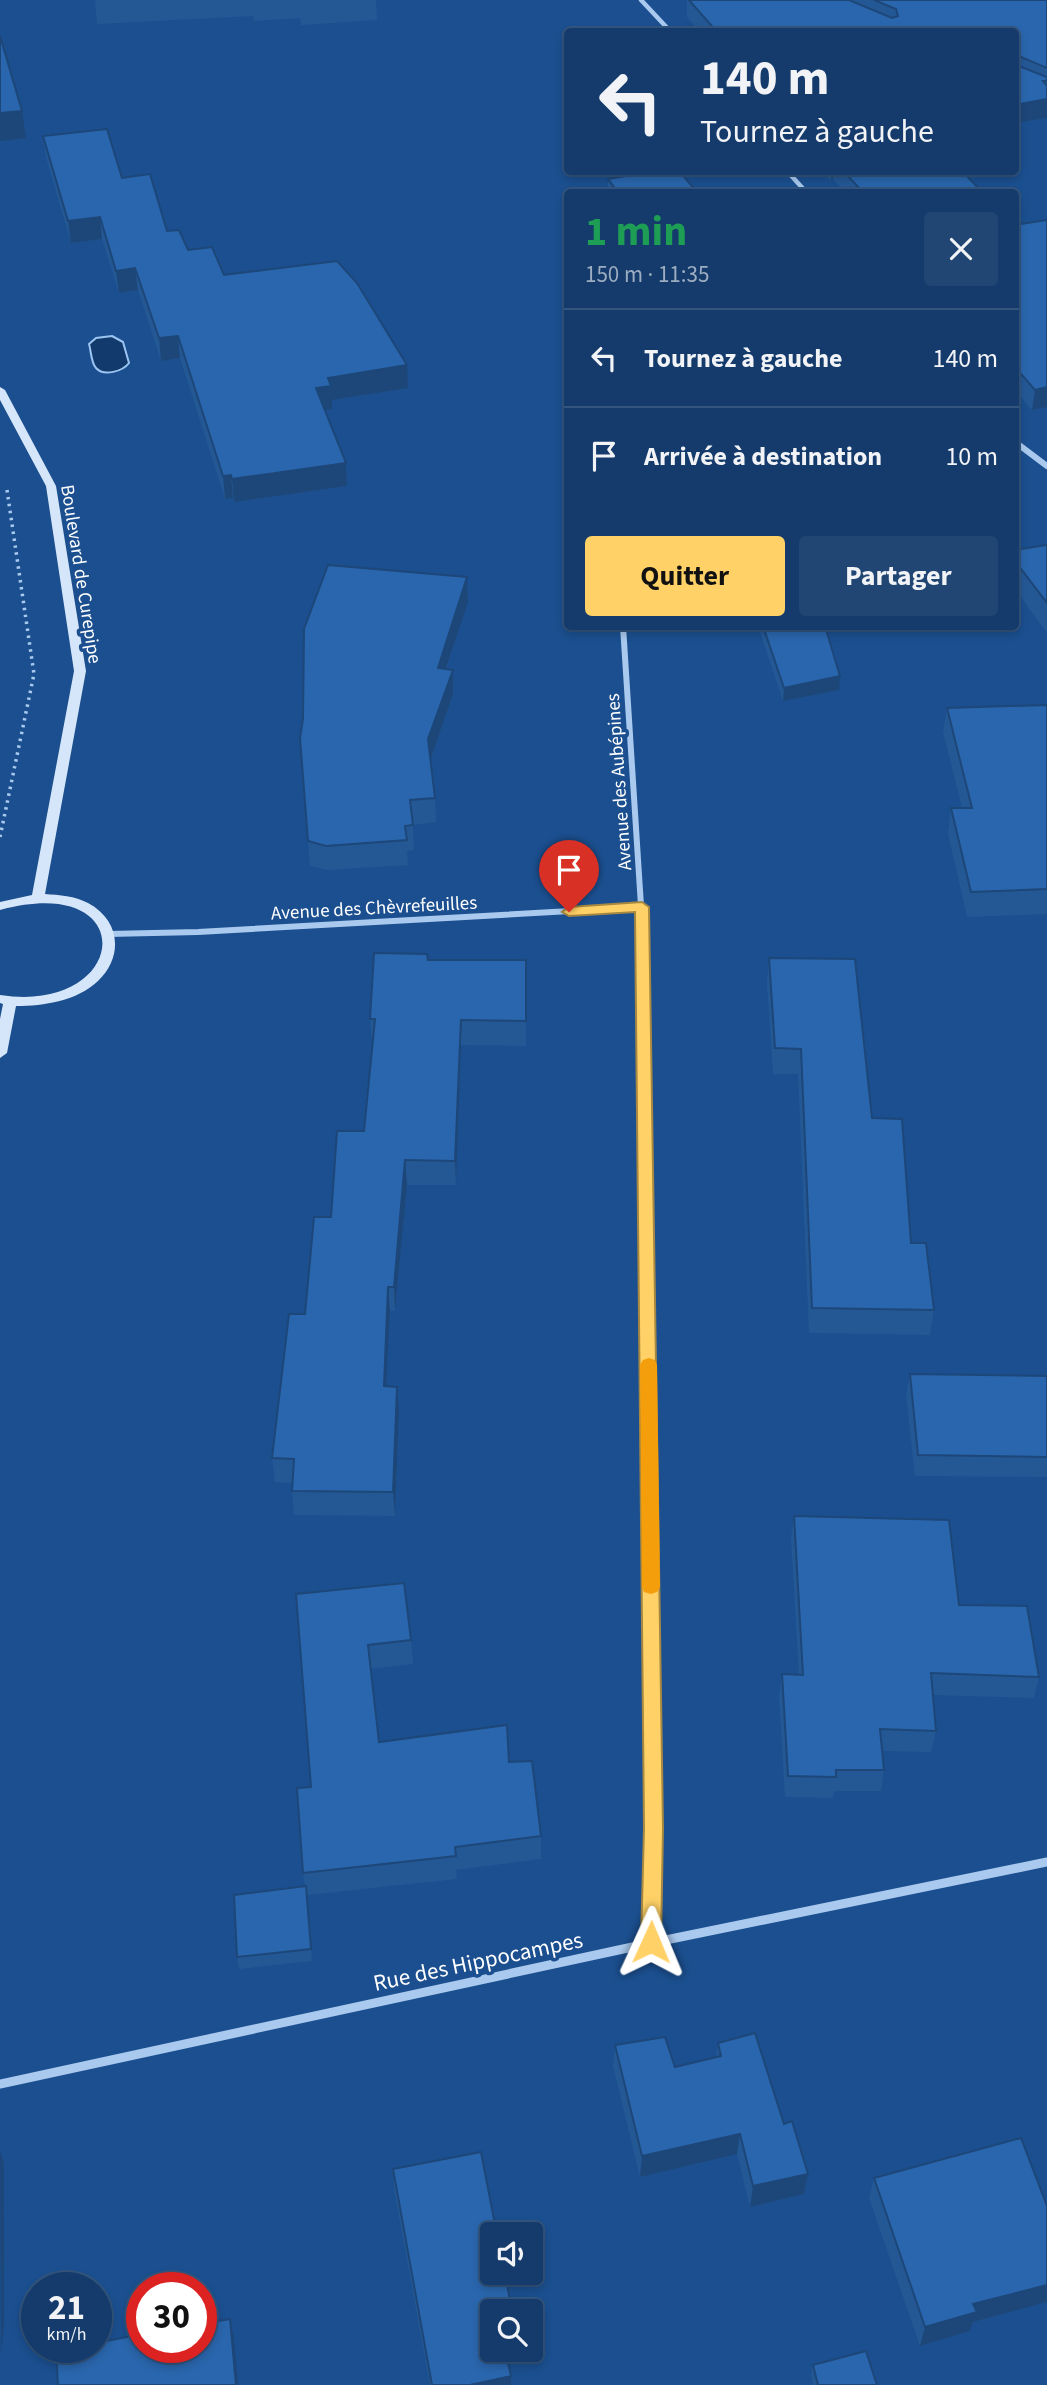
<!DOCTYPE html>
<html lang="fr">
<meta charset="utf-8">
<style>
body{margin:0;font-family:"Source Sans 3",sans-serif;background:#214673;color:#f1f3f6;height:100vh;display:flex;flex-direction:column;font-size:26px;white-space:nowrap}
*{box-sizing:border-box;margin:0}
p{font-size:23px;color:#9dadc1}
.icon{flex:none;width:38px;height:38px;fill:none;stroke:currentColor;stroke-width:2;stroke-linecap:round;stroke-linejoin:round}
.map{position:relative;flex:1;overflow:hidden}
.side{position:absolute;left:564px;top:189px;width:455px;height:441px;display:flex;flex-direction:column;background:#143b6b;border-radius:7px;box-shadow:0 4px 10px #0003,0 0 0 2px #33557e}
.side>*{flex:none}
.hud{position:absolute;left:564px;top:28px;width:455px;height:147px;border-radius:7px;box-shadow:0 4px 10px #0003,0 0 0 2px #33557e;background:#143b6b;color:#f1f3f6;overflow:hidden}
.controls{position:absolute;left:480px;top:2222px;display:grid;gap:14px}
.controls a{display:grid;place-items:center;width:63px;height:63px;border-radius:7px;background:#143b6b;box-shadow:0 4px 10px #0003,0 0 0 2px #33557e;font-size:35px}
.speed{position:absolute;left:21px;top:2272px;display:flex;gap:14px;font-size:35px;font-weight:700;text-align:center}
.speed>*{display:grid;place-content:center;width:91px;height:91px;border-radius:50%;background:#143b6b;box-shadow:0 4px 10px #0003,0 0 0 2px #33557e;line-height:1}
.speed small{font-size:18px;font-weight:400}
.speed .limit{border:10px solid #d22;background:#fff;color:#111}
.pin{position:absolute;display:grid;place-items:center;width:60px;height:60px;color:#fff;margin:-72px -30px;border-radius:50% 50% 50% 0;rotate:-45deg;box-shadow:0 0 7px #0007}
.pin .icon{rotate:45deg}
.me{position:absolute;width:77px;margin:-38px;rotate:1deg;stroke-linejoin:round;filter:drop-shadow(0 0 5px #0008)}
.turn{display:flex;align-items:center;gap:24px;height:147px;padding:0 21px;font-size:32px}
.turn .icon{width:91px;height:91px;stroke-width:2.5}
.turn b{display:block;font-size:49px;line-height:60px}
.round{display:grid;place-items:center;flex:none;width:74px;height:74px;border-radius:7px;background:#214673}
.head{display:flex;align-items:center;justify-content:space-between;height:119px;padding:0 21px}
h1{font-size:42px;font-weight:700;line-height:52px;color:#1e9e55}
.action{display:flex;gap:14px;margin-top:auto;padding:14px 21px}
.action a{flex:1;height:80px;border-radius:7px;background:#ffd166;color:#111;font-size:28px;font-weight:700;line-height:80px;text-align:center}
.action a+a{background:#214673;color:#f1f3f6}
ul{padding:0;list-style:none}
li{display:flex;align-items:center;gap:21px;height:98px;padding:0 21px;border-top:2px solid #33557e}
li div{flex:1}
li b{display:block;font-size:26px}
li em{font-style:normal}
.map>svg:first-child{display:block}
</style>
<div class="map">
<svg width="1047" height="2385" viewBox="0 0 1047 2385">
<rect width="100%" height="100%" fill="#1b4f8f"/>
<path fill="#123a6d" stroke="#9cc4f0" stroke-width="2" d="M112,336L123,342L129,363C123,371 104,377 96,368C91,363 91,350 89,344L96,338Z"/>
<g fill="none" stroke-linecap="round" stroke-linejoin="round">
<path stroke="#a9c9ee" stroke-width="3.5" stroke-dasharray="2.5 4.5" stroke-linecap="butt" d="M0,837L34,674L7,490"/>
<path stroke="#a9c9ee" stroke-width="4.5" d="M641,0L671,32
M788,172L806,192"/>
<path stroke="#a9c9ee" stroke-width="6" d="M1015,442L1047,466
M623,626L643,937
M108,934L198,932L642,907"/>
<path stroke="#a9c9ee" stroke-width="7" d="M643,935L651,1583"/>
<path stroke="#a9c9ee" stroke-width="9" d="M651,1581L653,1828L651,1943
M0,2084L651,1943L1047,1862"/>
<path fill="#d6e6fa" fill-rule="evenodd" d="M0,387L5,390L56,486L86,671L45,894C59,895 75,896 88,903C120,920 124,956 98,981C77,1001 44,1006 16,1006L7,1053L0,1058V1019L3,1004L0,1003V995C130,1015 143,871 0,910V902L32,895L74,671L46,486L0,400Z"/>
</g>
<path fill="#245895" d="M95,0H376L377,20L301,25L300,18L254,21L253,16L97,24Z
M687,0H1047V118L1015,123V32H699L687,17Z
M43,136L122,178L167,231L188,250L224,275L408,388L332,400V409L324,410L347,486L234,502L233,498L225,499L180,358L161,361L138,290L119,293L102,239L71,243L46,157Z
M822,172H963L982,192H844L833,179L831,181Z
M608,179L697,192H608Z
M1047,220V407L1032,410L1015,390V225Z
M1047,545V633L1015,589V550Z
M467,577L468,602L446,669L453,670V694L431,759L435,798L436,822L413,825L414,850L407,851L408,865L328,870L310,866L300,738Z
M758,626H825L839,690L783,701Z
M1047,705V914L967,917L948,833L951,808H962L943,732L947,708Z
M769,958L872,1118L911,1243L934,1310L930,1335L809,1333L798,1074H773L767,983Z
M428,960H526V1046L461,1045L456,1185H407L395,1311H390L386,1386L399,1411L395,1516L294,1515L292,1491V1483L275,1482L272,1458L305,1314L331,1217L364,1131L373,1044H372L370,1019Z
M910,1374L1047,1376V1477L915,1476L906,1395Z
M794,1516L959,1605L1039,1677L1034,1698L933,1695L936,1731L931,1752L882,1751L884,1770L881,1791H834L833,1798L785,1797L779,1696L782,1674L799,1675L791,1538Z
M296,1594L411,1640L413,1664L370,1669L379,1742L509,1762L541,1836V1859L456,1870L457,1879L307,1895L312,1961L239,1969L237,1957L305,1886L303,1873L311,1787Z
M718,2043L784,2124L808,2174L804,2194L750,2207L737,2154L640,2177L613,2066L615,2045L675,2067L716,2057Z
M393,2169L492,2350H516L505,2354L511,2376V2385H430L394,2189Z
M874,2178L1047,2206V2302L973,2322L970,2331L920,2346L869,2198Z
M813,2365L877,2385H813L811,2375Z"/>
<path fill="#1d4779" d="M1019,56L1017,75H1015V58Z
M1047,99V118L1015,123V105Z
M22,111L26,138L0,141V113Z
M832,172H833V179L831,181Z
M100,217L102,239L71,243L68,221Z
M135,268L138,290L119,293L116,271Z
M178,336L180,358L161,361L159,338Z
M407,365L408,388L332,400V409L317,411L316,388L328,378Z
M1047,387V407L1032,410L1035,390Z
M346,463L347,486L234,502L232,479Z
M231,475L233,498L225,499L223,476Z
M467,577L468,602L438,692V668Z
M453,670V694L429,764L428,739Z
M840,676L839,690L783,701L784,688Z
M461,1020V1045L456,1185L455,1161Z
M405,1160L407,1185L395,1311L394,1287Z
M388,1287L390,1311L385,1410L384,1386Z
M397,1387L399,1411L395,1516L393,1492Z
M740,2134L737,2154L640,2177L642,2156Z
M0,2151L4,2164V2327L1,2355Z
M808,2174L804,2194L750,2207L753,2186Z
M1047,2285V2302L973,2322L970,2331L920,2346L925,2327L973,2304Z
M230,2319L234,2338L238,2385H236Z
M502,2350H516V2351L502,2354Z
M511,2376V2385H470Z"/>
<path fill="#2a66ad" stroke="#1d4779" stroke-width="2" d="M689,0H849L892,18L898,16L896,9L874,0H1047V68L1019,56L1015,58V32H717Z
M0,36L22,111L0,113Z
M1015,63L1016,65L1047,77V81H1043L1047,86V99L1015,105Z
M107,129L122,178L150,174L167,231L179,230L188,250L212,247L224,275L337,261L357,283L407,365L328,378L331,386L316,388L346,463L232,479L231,475L223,476L178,336L159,338L135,268L116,271L100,217L68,221L43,136Z
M650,172H680L697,192H618L608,179Z
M844,172H963L982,192H863Z
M1047,220V387L1035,390L1015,367V225Z
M1047,545V603L1015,561V550Z
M328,565L467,577L438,668L453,670L428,739L435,798L410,800L413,825L405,826L407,840L326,846L308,841L300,738L303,719L304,629Z
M763,626H825L840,676L784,688Z
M1047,705V889L971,892L951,808H972L947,708Z
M374,953L427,954L428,960H526V1021L461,1020L455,1161L405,1160L394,1287H388L384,1386L397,1387L393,1492L292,1491L294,1459L272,1458L289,1314H305L314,1217H331L337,1131H364L375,1019H370Z
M769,958L855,959L872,1118L902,1119L911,1243H926L934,1310L812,1308L801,1049L775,1048Z
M910,1374L1047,1376V1457L918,1455Z
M794,1516L949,1520L959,1605L1027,1606L1039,1677L931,1673L936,1731L880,1729L884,1770H836V1777L788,1776L782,1674L803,1675Z
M404,1583L411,1640L368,1645L379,1742L507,1725L509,1762L532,1761L541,1836L455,1847L456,1856L303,1873L297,1788L311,1787L296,1594Z
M306,1886L311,1949L237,1957L234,1895Z
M755,2033L784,2124L792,2121L808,2174L753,2186L740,2134L642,2156L615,2045L665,2037L675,2067L721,2056L718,2043Z
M1021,2138L1047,2206V2285L973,2304L977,2312L925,2327L874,2178Z
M481,2152L497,2235H492V2273H505L512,2312H492V2350H505L511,2376L470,2385H432L393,2169Z
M230,2319L236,2385H58L56,2350L72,2347H96V2343L142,2334V2347H201V2324Z
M866,2351L877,2385H818L813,2365Z"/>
<path fill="#ffd166" stroke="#a68842" stroke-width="2" d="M642,902L649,907L663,1828L661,1942L658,1949L651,1952L644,1949L641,1942L644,1828L635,912L569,916L562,912L569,907Z"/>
<path fill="#f59e0b" d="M649,1358L655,1360L657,1365L660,1587L657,1592L651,1594L644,1592L642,1587L640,1365L643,1360Z"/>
<g text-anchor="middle" stroke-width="7" stroke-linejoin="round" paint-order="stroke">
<g font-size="19" fill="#fff" stroke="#1b4f8f">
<text transform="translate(82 574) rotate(81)" y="7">Boulevard de Curepipe</text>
<text transform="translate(618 782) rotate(-94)" y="7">Avenue des Aubépines</text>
<text transform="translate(374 907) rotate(-3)" y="7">Avenue des Chèvrefeuilles</text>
</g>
<g font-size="23" fill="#fff" stroke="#1b4f8f">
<text transform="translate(478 1961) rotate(-12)" y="8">Rue des Hippocampes</text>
</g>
</g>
</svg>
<div class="controls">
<a><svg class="icon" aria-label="sound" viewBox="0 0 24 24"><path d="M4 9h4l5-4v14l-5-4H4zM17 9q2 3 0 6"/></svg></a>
<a><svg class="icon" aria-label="search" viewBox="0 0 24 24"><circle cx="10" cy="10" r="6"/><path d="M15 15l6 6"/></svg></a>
</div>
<div class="speed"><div>21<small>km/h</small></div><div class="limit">30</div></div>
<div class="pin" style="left:569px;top:912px;background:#d93025"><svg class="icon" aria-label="arrive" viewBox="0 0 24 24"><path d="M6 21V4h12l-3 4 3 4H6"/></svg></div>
<svg class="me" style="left:651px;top:1942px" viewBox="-20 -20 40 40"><path d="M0-17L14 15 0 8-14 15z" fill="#ffd166" stroke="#fff" stroke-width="4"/></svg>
<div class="hud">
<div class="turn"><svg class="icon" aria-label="left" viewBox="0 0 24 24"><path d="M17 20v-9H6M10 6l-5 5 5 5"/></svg><div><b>140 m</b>Tournez à gauche</div></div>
</div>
<section class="side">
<div class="head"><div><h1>1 min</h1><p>150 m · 11:35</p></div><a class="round"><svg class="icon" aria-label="close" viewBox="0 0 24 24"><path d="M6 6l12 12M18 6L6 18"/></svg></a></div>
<ul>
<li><svg class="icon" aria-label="left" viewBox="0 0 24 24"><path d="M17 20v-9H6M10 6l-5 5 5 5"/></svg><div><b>Tournez à gauche</b></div><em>140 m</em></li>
<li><svg class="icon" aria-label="arrive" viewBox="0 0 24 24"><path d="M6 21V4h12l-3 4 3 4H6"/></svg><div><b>Arrivée à destination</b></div><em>10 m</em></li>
</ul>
<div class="action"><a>Quitter</a><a>Partager</a></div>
</section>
</div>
